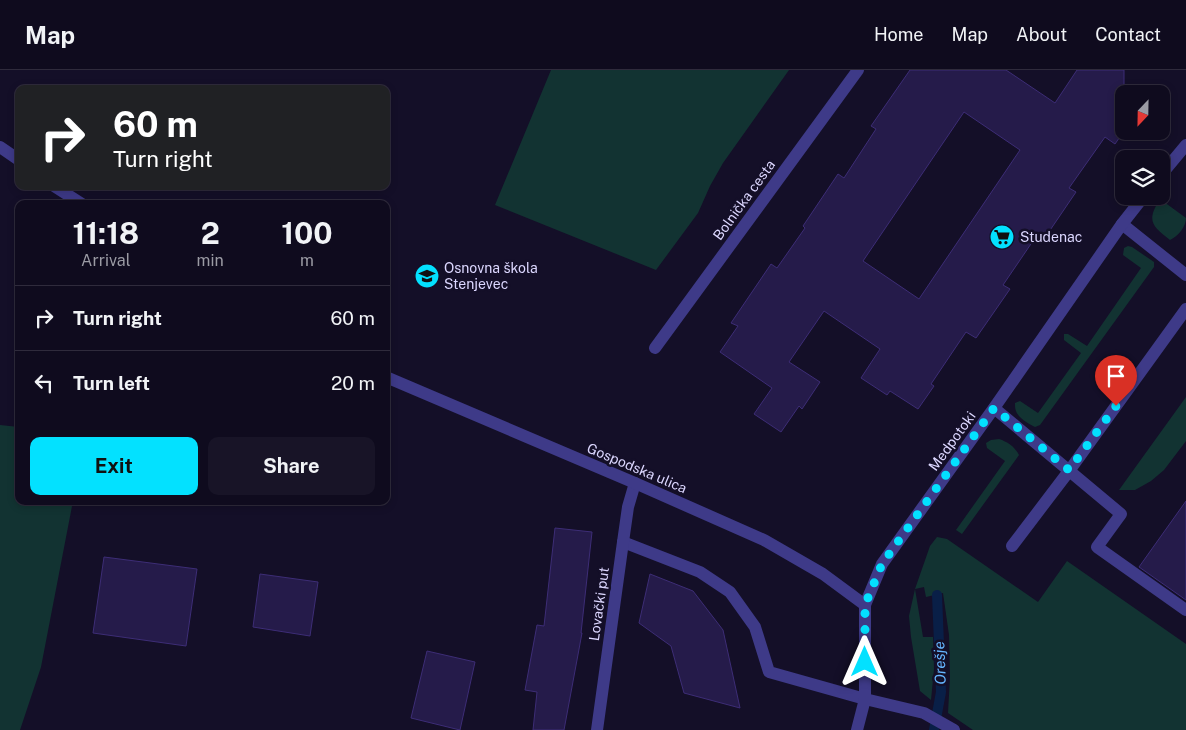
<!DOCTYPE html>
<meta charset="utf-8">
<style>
body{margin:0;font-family:"Public Sans",sans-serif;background:#181427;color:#f1f3f6;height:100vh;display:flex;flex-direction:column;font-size:19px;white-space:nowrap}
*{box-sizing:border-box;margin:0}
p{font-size:16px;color:#9b9ba4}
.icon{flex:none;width:28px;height:28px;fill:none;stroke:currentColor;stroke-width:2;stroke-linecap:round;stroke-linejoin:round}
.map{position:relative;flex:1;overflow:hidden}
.sheet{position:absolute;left:15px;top:130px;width:375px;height:305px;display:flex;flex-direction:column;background:#0f0b1e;border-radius:10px;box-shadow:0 2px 8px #0003,0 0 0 1px #2f2b3c}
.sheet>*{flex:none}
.top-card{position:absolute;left:15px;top:15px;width:375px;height:105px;border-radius:10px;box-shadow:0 2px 8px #0003,0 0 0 1px #2f2b3c;background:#202124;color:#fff;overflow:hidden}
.needle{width:32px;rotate:202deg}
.fabs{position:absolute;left:1115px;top:15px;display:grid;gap:10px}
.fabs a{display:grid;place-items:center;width:55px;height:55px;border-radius:10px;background:#0f0b1e;box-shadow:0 2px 8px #0003,0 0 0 1px #2f2b3c;font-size:25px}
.pin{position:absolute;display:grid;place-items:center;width:42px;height:42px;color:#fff;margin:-51px -21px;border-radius:50% 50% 50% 0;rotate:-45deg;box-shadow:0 0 5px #0007}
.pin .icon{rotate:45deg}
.me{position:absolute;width:55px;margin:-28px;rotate:0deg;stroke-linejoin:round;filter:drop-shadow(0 0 4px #0008)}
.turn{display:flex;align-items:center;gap:18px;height:105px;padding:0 15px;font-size:22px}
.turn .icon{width:65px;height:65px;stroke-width:2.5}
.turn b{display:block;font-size:35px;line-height:42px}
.eta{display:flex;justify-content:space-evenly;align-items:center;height:85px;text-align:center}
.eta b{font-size:30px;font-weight:700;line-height:35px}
.cta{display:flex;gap:10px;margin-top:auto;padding:10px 15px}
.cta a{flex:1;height:58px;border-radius:10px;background:#03e1ff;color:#111;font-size:20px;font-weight:700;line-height:58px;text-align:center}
.cta a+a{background:#181427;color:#f1f3f6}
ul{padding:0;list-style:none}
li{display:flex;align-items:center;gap:15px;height:65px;padding:0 15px;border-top:1px solid #2f2b3c}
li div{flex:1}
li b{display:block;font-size:19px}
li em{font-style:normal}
header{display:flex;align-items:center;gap:30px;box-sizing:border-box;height:70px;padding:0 25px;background:#0f0b1e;border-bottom:1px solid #2f2b3c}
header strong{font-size:24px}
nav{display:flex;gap:28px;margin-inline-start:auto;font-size:18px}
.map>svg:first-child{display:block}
</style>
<header>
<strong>Map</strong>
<nav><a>Home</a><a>Map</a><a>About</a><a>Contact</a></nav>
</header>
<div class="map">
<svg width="1186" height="660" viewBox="0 0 1186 660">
<rect width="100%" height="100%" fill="#140f28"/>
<path fill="#123332" d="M551,0H789L723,93L710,116L698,143L656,200L495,135Z
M1160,129L1186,148C1186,157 1178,166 1170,170C1152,156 1146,151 1160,129Z
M1128,176L1132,177L1154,192V197L1040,355L1035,357C1029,354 1018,348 1016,341C1015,339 1015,336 1015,333L1020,331L1038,343L1081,283L1064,270V264H1068L1087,276L1141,198L1123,185L1124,178Z
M1186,327V371L1164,400L1151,411L1135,420H1119Z
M0,355L19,357V431H73L41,597L20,660H0Z
M999,369C1008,372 1015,377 1019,385L962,464L956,460L1005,391L987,378L986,373L991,370Z
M937,467L947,469L1038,532L1067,491L1186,574V660H973L948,643L950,607L949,565L943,523L926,527L924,517L915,519L923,567H933L934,599L931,630L920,621L911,567L909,546L915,519L930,476Z"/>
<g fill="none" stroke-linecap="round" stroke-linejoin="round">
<path stroke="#091f47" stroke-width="10" d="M934,660L941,622L937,525"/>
</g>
<path fill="#251b4a" stroke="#3d2d76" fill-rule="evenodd" d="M910,0H1006L1055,33L1077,0H1124V61L1115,74L1105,67L1069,118L1076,122L1042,172L1035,168L1003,215L1010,219L976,268L966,262L931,314L934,316L918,339L890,321L887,325L861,308L880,279L824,241L789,292L820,312L802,339L799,336L781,362L754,344L772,318L720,282L738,256L731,253L771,194L777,198L805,158L803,156L838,104L844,108L876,59L871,56ZM964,42L1020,80L919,229L863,191Z
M1186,431V530L1139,497Z
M555,458L592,462L581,563H582L564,660H533L537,622L525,620L537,555L544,556Z
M104,487L197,499L186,576L93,563Z
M260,504L318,512L310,566L253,557Z
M650,504L693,521L723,560L740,638L684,623L671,576L639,553Z
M427,581L475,592L460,660L411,648Z"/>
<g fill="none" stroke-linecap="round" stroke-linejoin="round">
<path stroke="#3e3a88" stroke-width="12" d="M1122,154L1186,205
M655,278L858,0
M994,338L1121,444L1097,477L1186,540
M623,472L700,502L730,522L755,557L769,602L865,629
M1012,476L1069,401L1186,239"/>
<path stroke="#3e3a88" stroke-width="12" d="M865,629L924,643L954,660
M597,660L623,472L628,437L635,413"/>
<path stroke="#3e3a88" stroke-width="12" d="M0,77L19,90
M1161,105L1186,75
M54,116L82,134
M386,307L635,413L764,470L823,504L865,535
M857,660L865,629V535L882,494L994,338L1122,154L1144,126"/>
</g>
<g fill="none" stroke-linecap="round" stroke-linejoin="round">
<path stroke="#03e1ff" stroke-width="9" stroke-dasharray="0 16.2" d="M865,592V535L882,494L994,338L1069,400L1116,336"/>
</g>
<defs>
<symbol id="supermarket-disc" viewBox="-11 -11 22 22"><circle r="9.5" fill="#03e1ff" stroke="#140f28"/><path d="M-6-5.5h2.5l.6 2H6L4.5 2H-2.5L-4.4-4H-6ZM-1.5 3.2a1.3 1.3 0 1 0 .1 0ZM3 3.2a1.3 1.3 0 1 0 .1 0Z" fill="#111"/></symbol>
<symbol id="school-disc" viewBox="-11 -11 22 22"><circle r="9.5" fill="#03e1ff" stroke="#140f28"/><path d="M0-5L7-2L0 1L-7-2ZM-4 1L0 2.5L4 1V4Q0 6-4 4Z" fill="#111"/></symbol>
</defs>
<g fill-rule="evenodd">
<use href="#supermarket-disc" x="988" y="153" width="28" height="28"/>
<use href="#school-disc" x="413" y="192" width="28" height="28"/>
</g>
<g text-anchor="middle" stroke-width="5" stroke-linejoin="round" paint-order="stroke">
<g font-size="14" fill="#dcd7ff" stroke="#140f28">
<text transform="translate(744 130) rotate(-54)" y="5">Bolnička cesta</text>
<text transform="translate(952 371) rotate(-54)" y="5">Medpotoki</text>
<text transform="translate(637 398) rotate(23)" y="5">Gospodska ulica</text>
<text transform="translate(599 534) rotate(-82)" y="5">Lovački put</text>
</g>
<g font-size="14" fill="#dcd7ff" stroke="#140f28" text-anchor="start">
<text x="1020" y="172">Studenac</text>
<text x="444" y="203">Osnovna škola<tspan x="444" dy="16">Stenjevec</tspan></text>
</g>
<g font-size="15" font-style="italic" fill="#65b5ff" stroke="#140f28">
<text transform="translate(940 593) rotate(-92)" y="5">Orešje</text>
</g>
</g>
</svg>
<div class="fabs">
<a><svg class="needle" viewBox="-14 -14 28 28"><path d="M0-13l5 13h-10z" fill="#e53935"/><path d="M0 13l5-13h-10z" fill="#9b9ba4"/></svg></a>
<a><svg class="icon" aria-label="layers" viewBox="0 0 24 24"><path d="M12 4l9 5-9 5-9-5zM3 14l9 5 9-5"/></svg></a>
</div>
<div class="pin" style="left:1116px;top:336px;background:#d93025"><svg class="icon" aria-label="arrive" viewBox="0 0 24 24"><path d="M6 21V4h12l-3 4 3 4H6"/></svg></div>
<svg class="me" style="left:865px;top:592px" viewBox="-20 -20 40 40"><path d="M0-17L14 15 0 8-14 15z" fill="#03e1ff" stroke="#fff" stroke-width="4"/></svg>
<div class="top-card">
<div class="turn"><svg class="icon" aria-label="right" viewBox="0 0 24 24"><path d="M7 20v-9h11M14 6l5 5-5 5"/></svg><div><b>60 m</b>Turn right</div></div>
</div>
<section class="sheet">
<div class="eta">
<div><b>11:18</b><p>Arrival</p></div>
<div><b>2</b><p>min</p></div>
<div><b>100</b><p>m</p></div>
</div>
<ul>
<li><svg class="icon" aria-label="right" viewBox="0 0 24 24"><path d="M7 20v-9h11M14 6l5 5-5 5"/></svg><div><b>Turn right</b></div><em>60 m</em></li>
<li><svg class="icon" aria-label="left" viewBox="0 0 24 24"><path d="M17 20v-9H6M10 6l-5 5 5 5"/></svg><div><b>Turn left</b></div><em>20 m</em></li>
</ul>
<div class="cta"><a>Exit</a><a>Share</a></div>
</section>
</div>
